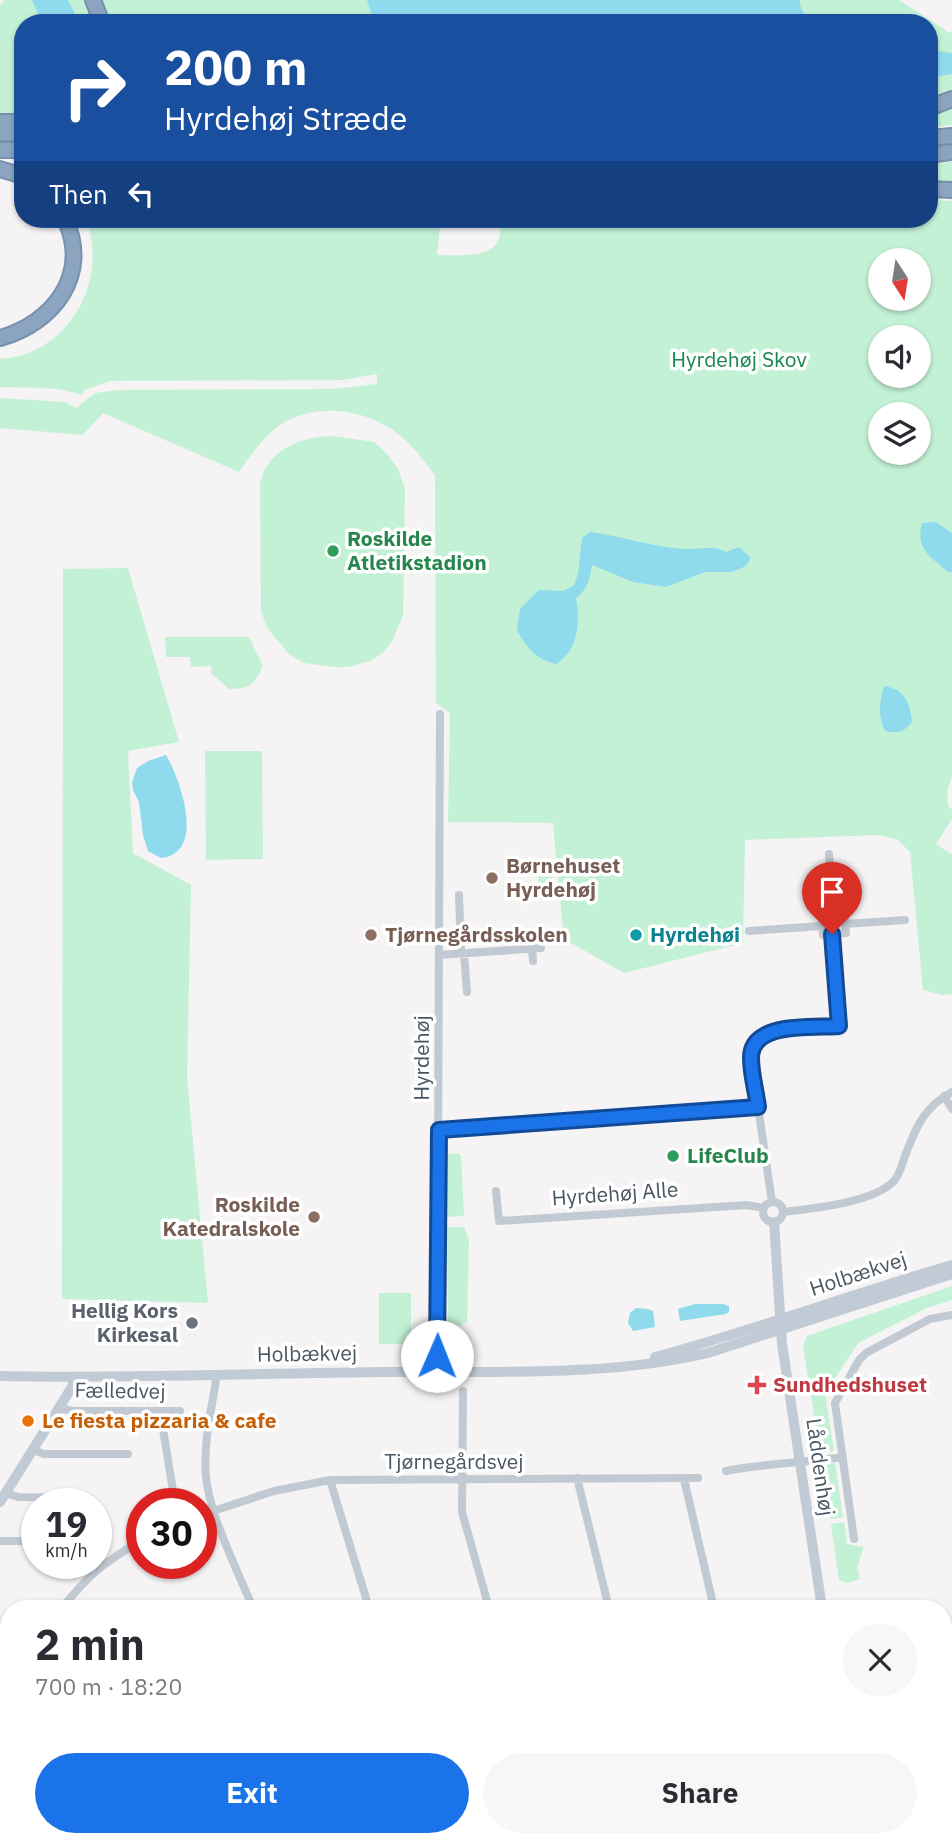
<!DOCTYPE html>
<meta charset="utf-8">
<style>
body{margin:0;font-family:"IBM Plex Sans",sans-serif;background:#f7f7f7;color:#2b2b33;height:100vh;display:flex;flex-direction:column;font-size:26px;white-space:nowrap}
*{box-sizing:border-box;margin:0}
p{font-size:23px;color:#7c7c81}
.icon{flex:none;width:38px;height:38px;fill:none;stroke:currentColor;stroke-width:2;stroke-linecap:round;stroke-linejoin:round}
.map{position:relative;flex:1;overflow:hidden}
.panel{position:absolute;left:0px;top:1600px;width:952px;height:247px;display:flex;flex-direction:column;background:#fff;border-radius:28px 28px 0 0;box-shadow:0 2px 5px #0004}
.panel>*{flex:none}
.hud{position:absolute;left:14px;top:14px;width:924px;height:214px;border-radius:28px;box-shadow:0 2px 5px #0004;background:#1a4fa0;color:#fff;overflow:hidden}
.needle{width:46px;rotate:168deg}
.fabs{position:absolute;left:868px;top:248px;display:grid;gap:14px}
.fabs a{display:grid;place-items:center;width:63px;height:63px;border-radius:50%;background:#fff;box-shadow:0 2px 5px #0004;font-size:35px}
.speed{position:absolute;left:21px;top:1488px;display:flex;gap:14px;font-size:35px;font-weight:700;text-align:center}
.speed>*{display:grid;place-content:center;width:91px;height:91px;border-radius:50%;background:#fff;box-shadow:0 2px 5px #0004;line-height:1}
.speed small{font-size:18px;font-weight:400}
.speed .limit{border:10px solid #d22;background:#fff;color:#111}
.pin{position:absolute;display:grid;place-items:center;width:60px;height:60px;color:#fff;margin:-72px -30px;border-radius:50% 50% 50% 0;rotate:-45deg;box-shadow:0 0 7px #0007}
.pin .icon{rotate:45deg}
.me{position:absolute;width:77px;margin:-38px;rotate:1deg;stroke-linejoin:round;filter:drop-shadow(0 0 5px #0008)}
.turn{display:flex;align-items:center;gap:24px;height:147px;padding:0 35px;font-size:32px}
.turn .icon{width:91px;height:91px;stroke-width:2.5}
.turn b{display:block;font-size:49px;line-height:60px}
.then{display:flex;align-items:center;height:66px;padding:0 35px;background:#0003;gap:14px;font-size:26px}
.round{display:grid;place-items:center;flex:none;width:74px;height:74px;border-radius:37px;background:#f7f7f7}
.head{display:flex;align-items:center;justify-content:space-between;height:119px;padding:0 35px}
h1{font-size:42px;font-weight:800;line-height:52px}
.primary-button{display:flex;gap:14px;margin-top:auto;padding:14px 35px}
.primary-button a{flex:1;height:80px;border-radius:42px;background:#1a73e8;color:#fff;font-size:28px;font-weight:800;line-height:80px;text-align:center}
.primary-button a+a{background:#f7f7f7;color:#2b2b33}
.map>svg:first-child{display:block}
</style>
<div class="map">
<svg width="952" height="1846" viewBox="0 0 952 1846">
<rect width="100%" height="100%" fill="#f5f3f3"/>
<path fill="#c3f1d5" fill-rule="evenodd" d="M4,0H86L93,12L96,23H23V115H0V6Z
M98,0H899L950,33L952,31V93L929,102V23H106Z
M952,108V125L929,128V116Z
M952,162V181H929V164Z
M929,200L952,201V533L936,523L948,572L952,573V776L947,791L948,806L952,809V819L936,844L952,854V994L943,995L923,990L910,852L898,840L879,835L745,840L743,943L624,973L564,939L553,823L448,822L450,713L436,703L435,475C425,463 415,448 403,438C370,409 314,400 277,427C261,440 250,456 239,472L103,413L83,435L0,428V398L65,402L76,408L95,393L119,390L333,389L377,384V374L342,380L110,381L85,390L81,395C54,385 28,389 0,387V359C67,356 110,281 86,219H441L437,255C463,255 510,261 498,219H929ZM880,261H919V299H880ZM880,338H919V376H880ZM880,415H919V453H880Z
M333,436L374,442L387,454L398,469L405,489L403,616L392,641L384,652L370,661L348,667H334L304,663L289,654L268,629L261,612L260,483C269,448 301,437 333,436Z
M128,568L179,742L128,751L133,853L191,885L187,1078L208,1303L62,1299L63,569Z
M165,637H249L263,666C255,684 250,689 229,689L211,673V666L191,667L190,657H166Z
M205,751H262L263,859L206,860Z
M552,872L554,897L540,898L538,873Z
M459,1153L461,1157L464,1216L445,1217L446,1154Z
M447,1227H464L469,1240L467,1322L448,1331Z
M952,1286V1300L927,1308L858,1343L825,1394L834,1451L820,1453L803,1345L807,1336Z
M379,1293H411V1344H379Z
M835,1463L843,1517L830,1519L822,1465Z
M844,1522L847,1544L864,1547L857,1567L860,1579L847,1583L839,1580L831,1524Z
M943,1782H952V1817L943,1819Z"/>
<path fill="#90daee" d="M32,0H68L80,23H42Z
M367,0H800V5L808,23H374Z
M929,45L938,51L952,53V74L929,78Z
M936,522L952,533V573L948,572C930,556 915,549 922,523Z
M590,532C621,536 652,547 683,549C698,550 712,544 726,552L739,547L751,558L746,566L732,572H705L666,587L633,582L592,565C590,578 588,589 576,598C580,622 579,650 556,664C535,659 528,648 517,631L520,609L539,590L564,591L574,585L578,574L582,538Z
M884,686C905,689 910,703 912,722C904,732 898,734 885,731C878,716 879,702 884,686Z
M166,755C180,779 207,853 161,858L148,851L143,835L139,802L133,790L132,782L137,768L148,761Z
M695,1304H723L729,1306V1312L726,1314L680,1321L678,1309Z
M636,1308L647,1309L653,1311L655,1327L633,1331L628,1323L630,1313Z"/>
<g fill="none" stroke-linecap="round" stroke-linejoin="round">
<defs>
<path id="highway" d="M93,0L102,23
M929,108L952,99
M0,122H23
M0,133L23,134
M929,138L952,136
M0,150H23
M929,155L952,152
M0,169L23,176
M929,189L952,190
M0,338C54,323 91,274 65,219"/>
</defs>
<use href="#highway" stroke="#7690ad" stroke-width="18"/>
<path stroke="#c1cad2" stroke-width="8" d="M829,854L833,910
M459,895L461,953
M844,909L846,933L823,935L821,911Z
M845,924L905,920
M749,931L822,926
M532,948L533,961
M464,953L467,992
M439,955L541,948
M944,1096L952,1109
M439,1130L758,1107
M496,1191L499,1221L747,1205L764,1208
M763 1212a10 10 0 1 1 20 0a10 10 0 1 1-20 0Z
M772,1202L751,1059C752,1050 753,1041 762,1035C778,1025 819,1027 839,1026L832,934
M784,1212C813,1208 873,1203 894,1181C900,1174 902,1164 905,1156C916,1127 924,1107 952,1092
M437,1371L440,714
M217,1374C212,1407 203,1442 206,1476C209,1514 238,1572 253,1608
M463,1391L462,1512L489,1608
M59,1408L73,1411H180
M33,1450L44,1454H128
M726,1471C765,1463 804,1463 843,1457
M577,1478L609,1608
M684,1479L714,1608
M330,1480L369,1608
M5,1493L18,1497L70,1498
M175,1503L163,1429L172,1423L209,1422
M201,1515L274,1491L330,1480L698,1478
M854,1539L835,1403L859,1360L866,1353L930,1319L952,1315
M0,1541H37
M62,1608C88,1575 106,1561 142,1540
M943,1678L952,1676
M0,1707L9,1694
M119,1838L132,1846
M335,1838L337,1846
M440,1838L442,1846
M770,1838L772,1846
M37,1846L41,1838
M261,1846L298,1838"/>
<path stroke="#c1cbd6" stroke-width="10" d="M774,1222L782,1344L822,1608
M655,1357C755,1330 852,1294 952,1265
M0,1376C131,1379 261,1373 392,1372C498,1371 605,1377 708,1353L952,1274
M0,1502L72,1387L74,1377
M858,1838L859,1846"/>
<use href="#highway" stroke="#8ba5c1" stroke-width="14"/>
</g>
<g fill="none" stroke-linecap="round" stroke-linejoin="round">
<defs>
<path id="route" d="M437,1356L439,1130L758,1107C756,1091 751,1074 751,1058C751,1021 813,1028 839,1026L832,934"/>
</defs>
<use href="#route" stroke="#114b97" stroke-width="18"/>
<use href="#route" stroke="#1a73e8" stroke-width="12"/>
</g>
<g fill="#2e9e5b" stroke="#fff" stroke-width="2.5">
<circle cx="333" cy="551" r="7"/>
<circle cx="673" cy="1156" r="7"/>
</g>
<g fill="#8d6e63" stroke="#fff" stroke-width="2.5">
<circle cx="492" cy="878" r="7"/>
<circle cx="371" cy="935" r="7"/>
<circle cx="314" cy="1217" r="7"/>
</g>
<circle fill="#0f9aa8" stroke="#fff" stroke-width="2.5" cx="636" cy="935" r="7"/>
<circle fill="#6b7280" stroke="#fff" stroke-width="2.5" cx="192" cy="1323" r="7"/>
<path fill="#e0444e" stroke="#fff" stroke-width="2.5" d="M753.5 1374.5h7v7h7v7h-7v7h-7v-7h-7v-7h7z"/>
<circle fill="#e8710a" stroke="#fff" stroke-width="2.5" cx="28" cy="1421" r="7"/>
<g text-anchor="middle" stroke-width="7" stroke-linejoin="round" paint-order="stroke">
<g font-size="21" fill="#17864f" stroke="#fff">
<text x="739" y="367">Hyrdehøj Skov</text>
</g>
<g font-size="21" font-weight="bold" fill="#27864d" stroke="#fff" text-anchor="start">
<text x="347" y="546">Roskilde<tspan x="347" dy="24">Atletikstadion</tspan></text>
<text x="687" y="1163">LifeClub</text>
</g>
<g font-size="21" font-weight="bold" fill="#785e54" stroke="#fff" text-anchor="start">
<text x="506" y="873">Børnehuset<tspan x="506" dy="24">Hyrdehøj</tspan></text>
<text x="385" y="942">Tjørnegårdsskolen</text>
<text x="300" y="1212" text-anchor="end">Roskilde<tspan x="300" dy="24">Katedralskole</tspan></text>
</g>
<g font-size="21" font-weight="bold" fill="#0d838f" stroke="#fff" text-anchor="start">
<text x="650" y="942">Hyrdehøi</text>
</g>
<g font-size="21" fill="#4a5661" stroke="#fff">
<text transform="translate(422 1058) rotate(-90)" y="7">Hyrdehøj</text>
<text transform="translate(615 1194) rotate(-4)" y="7">Hyrdehøj Alle</text>
<text transform="translate(858 1274) rotate(-18)" y="7">Holbækvej</text>
<text transform="translate(307 1354) rotate(-1)" y="7">Holbækvej</text>
<text transform="translate(120 1391) rotate(1)" y="7">Fælledvej</text>
<text x="454" y="1469">Tjørnegårdsvej</text>
<text transform="translate(820 1467) rotate(82)" y="7">Låddenhøj</text>
</g>
<g font-size="21" font-weight="bold" fill="#5b616d" stroke="#fff" text-anchor="end">
<text x="178" y="1318">Hellig Kors<tspan x="178" dy="24">Kirkesal</tspan></text>
</g>
<g font-size="21" font-weight="bold" fill="#be3a42" stroke="#fff" text-anchor="start">
<text x="773" y="1392">Sundhedshuset</text>
</g>
<g font-size="21" font-weight="bold" fill="#c56008" stroke="#fff" text-anchor="start">
<text x="42" y="1428">Le fiesta pizzaria &amp; cafe</text>
</g>
</g>
</svg>
<div class="fabs">
<a><svg class="needle" viewBox="-14 -14 28 28"><path d="M0-13l5 13h-10z" fill="#e53935"/><path d="M0 13l5-13h-10z" fill="#7c7c81"/></svg></a>
<a><svg class="icon" aria-label="sound" viewBox="0 0 24 24"><path d="M4 9h4l5-4v14l-5-4H4zM17 9q2 3 0 6"/></svg></a>
<a><svg class="icon" aria-label="layers" viewBox="0 0 24 24"><path d="M12 4l9 5-9 5-9-5zM3 14l9 5 9-5"/></svg></a>
</div>
<div class="speed"><div>19<small>km/h</small></div><div class="limit">30</div></div>
<div class="pin" style="left:832px;top:934px;background:#d93025"><svg class="icon" aria-label="arrive" viewBox="0 0 24 24"><path d="M6 21V4h12l-3 4 3 4H6"/></svg></div>
<svg class="me" style="left:437px;top:1356px" viewBox="-20 -20 40 40"><circle r="19" fill="#fff"/><path d="M0-13L10 11 0 6-10 11z" fill="#1a73e8"/></svg>
<div class="hud">
<div class="turn"><svg class="icon" aria-label="right" viewBox="0 0 24 24"><path d="M7 20v-9h11M14 6l5 5-5 5"/></svg><div><b>200 m</b>Hyrdehøj Stræde</div></div>
<div class="then">Then<svg class="icon" aria-label="left" viewBox="0 0 24 24"><path d="M17 20v-9H6M10 6l-5 5 5 5"/></svg></div>
</div>
<section class="panel">
<div class="head"><div><h1>2 min</h1><p>700 m · 18:20</p></div><a class="round"><svg class="icon" aria-label="close" viewBox="0 0 24 24"><path d="M6 6l12 12M18 6L6 18"/></svg></a></div>
<div class="primary-button"><a>Exit</a><a>Share</a></div>
</section>
</div>
